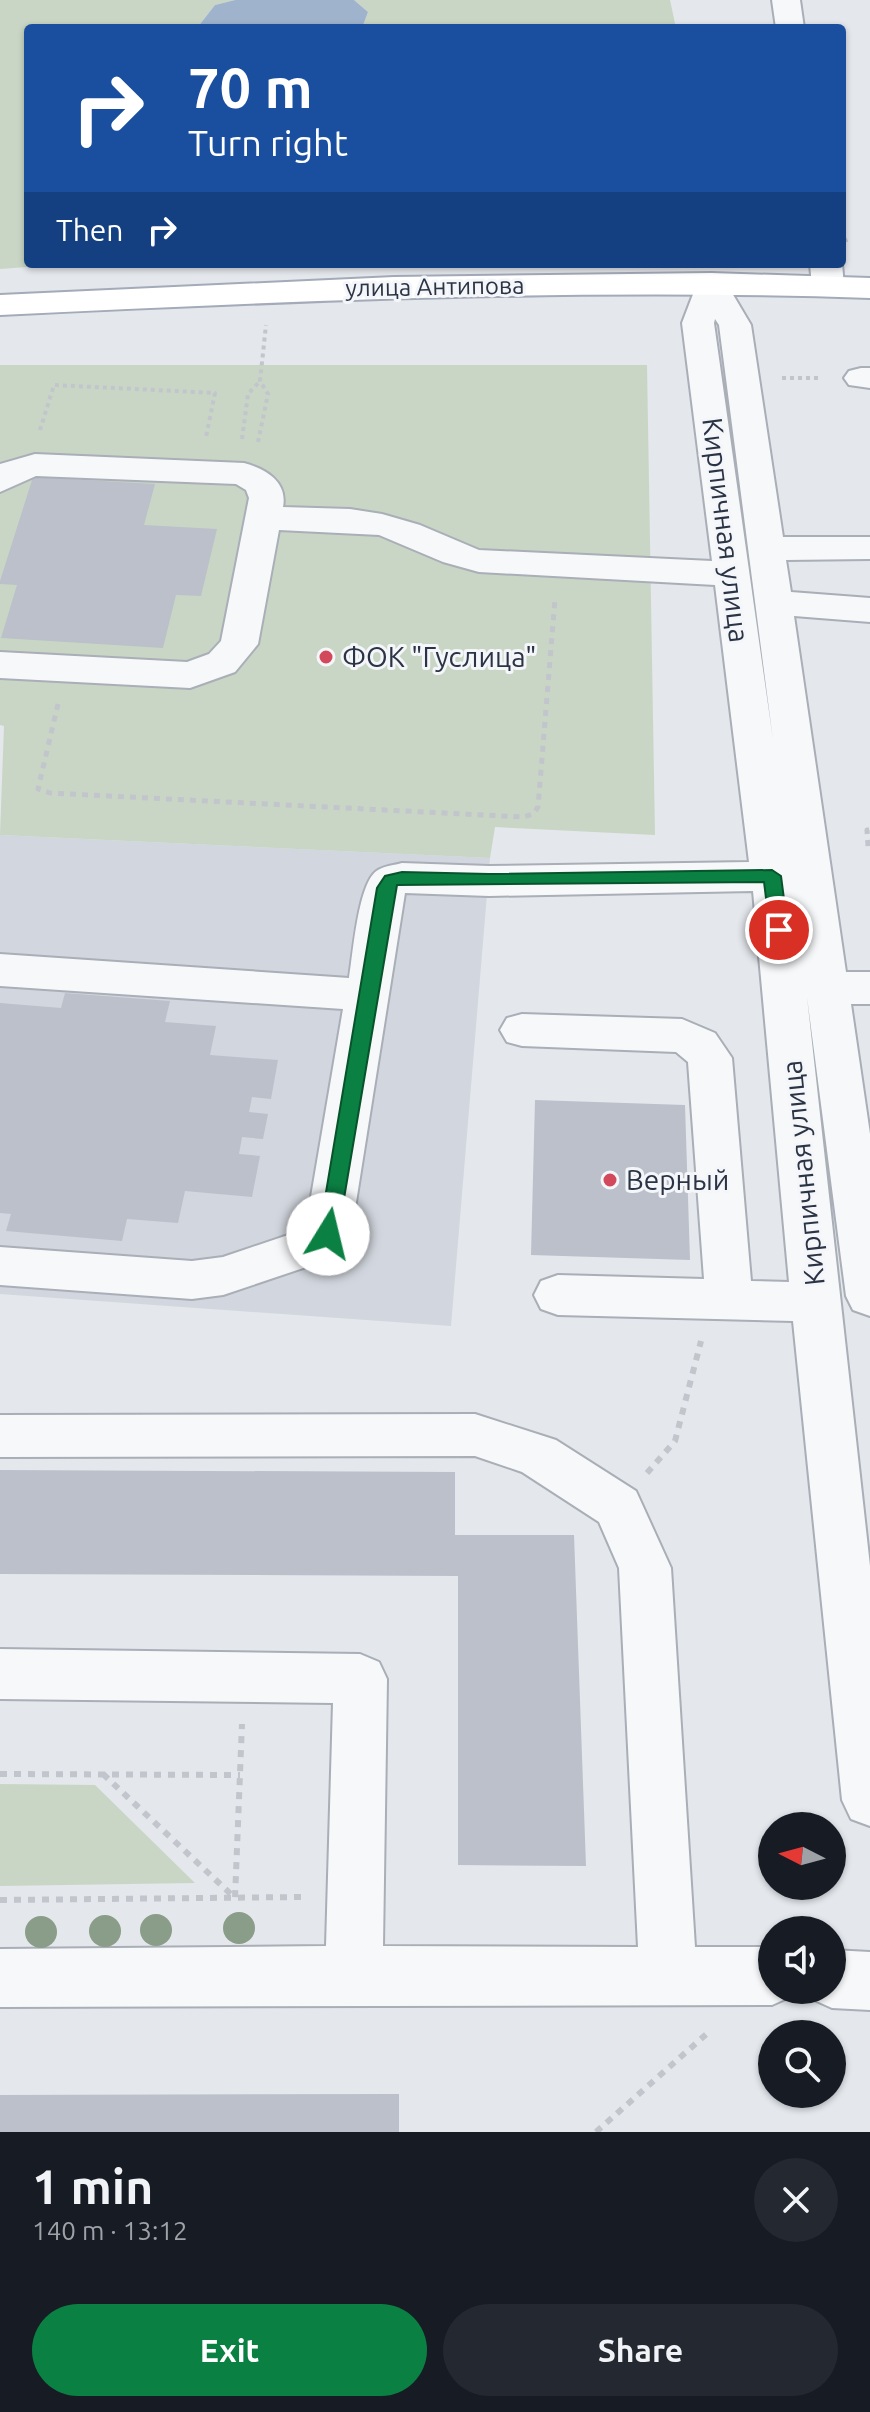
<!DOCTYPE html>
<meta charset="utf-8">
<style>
body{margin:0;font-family:Ubuntu,sans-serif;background:#242831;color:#f1f3f6;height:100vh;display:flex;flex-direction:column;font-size:30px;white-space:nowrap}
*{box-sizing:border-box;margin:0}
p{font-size:26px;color:#9ea1a6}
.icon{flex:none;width:44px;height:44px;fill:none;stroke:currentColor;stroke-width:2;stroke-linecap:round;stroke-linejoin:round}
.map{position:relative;height:2132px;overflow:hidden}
.details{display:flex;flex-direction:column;background:#171b24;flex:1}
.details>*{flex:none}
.top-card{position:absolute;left:24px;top:24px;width:822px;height:244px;border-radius:8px;box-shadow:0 2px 6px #0004;background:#1a4fa0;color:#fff;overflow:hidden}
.needle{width:52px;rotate:276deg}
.fabs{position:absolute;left:758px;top:1812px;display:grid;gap:16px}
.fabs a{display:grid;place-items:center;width:88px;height:88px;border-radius:50%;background:#171b24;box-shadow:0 2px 6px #0004;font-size:40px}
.pin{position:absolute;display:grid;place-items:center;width:68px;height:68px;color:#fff;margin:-34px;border:4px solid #fff;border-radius:50%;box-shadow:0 2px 8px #0007}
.me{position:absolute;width:88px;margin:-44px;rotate:9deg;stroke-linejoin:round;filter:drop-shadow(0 0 6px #0008)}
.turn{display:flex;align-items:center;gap:28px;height:168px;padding:0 32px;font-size:36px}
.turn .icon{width:104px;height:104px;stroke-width:2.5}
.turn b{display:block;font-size:56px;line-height:68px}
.then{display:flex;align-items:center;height:76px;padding:0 32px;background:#0003;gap:16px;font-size:30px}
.round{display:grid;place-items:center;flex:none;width:84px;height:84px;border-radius:42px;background:#242831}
.summary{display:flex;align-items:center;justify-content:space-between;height:136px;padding:0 32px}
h1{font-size:48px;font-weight:600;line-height:60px}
.primary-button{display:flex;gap:16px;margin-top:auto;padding:16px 32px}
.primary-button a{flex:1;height:92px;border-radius:48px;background:#0b8043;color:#fff;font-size:32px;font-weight:600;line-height:92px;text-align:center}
.primary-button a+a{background:#242831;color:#f1f3f6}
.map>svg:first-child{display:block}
</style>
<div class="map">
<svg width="870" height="2132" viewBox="0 0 870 2132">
<rect width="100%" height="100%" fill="#e4e7ec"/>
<path fill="#d2d6de" d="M0,835L490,858L451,1326L0,1294Z"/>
<path fill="#c9d6c5" d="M0,0H235L215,5L197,28H28V264H67L0,269Z
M354,0H670L676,28H362L368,12Z
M0,365H647L655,835L495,827L490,858L0,835L4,726L0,725Z
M0,1784L95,1785L195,1883L0,1886Z"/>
<path fill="#9fb4cc" d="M235,0H354L368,12L362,28H197L215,5Z"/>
<path fill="#bbc0ca" d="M33,477L155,484L144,525L217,529L201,596L176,595L163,648L1,638L17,585L0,584V581Z
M65,993L170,1001L165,1022L216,1026L210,1055L278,1060L271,1099L252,1097L249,1112L268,1114L263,1139L242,1137L239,1154L260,1156L252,1197L185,1191L178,1223L127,1219L122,1241L6,1231L11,1214L0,1213V1003L61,1008Z
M535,1100L685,1105L690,1260L531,1255Z
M0,1470L455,1472V1535H574L586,1866L458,1865V1576L0,1574Z
M399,2094V2132H0V2095Z"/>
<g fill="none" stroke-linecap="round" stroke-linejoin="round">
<defs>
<path id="minor" d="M772,0H800L804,28H776Z
M810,264H842L844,286L839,293L828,296L817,293L812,286Z
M711,273L722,276L751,325L783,537H870V559L786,560L791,592L870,598V622L794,616L846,972H870V1004H851L870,1134V1316L853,1310L846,1296L807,997L870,1566V1826L851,1819L842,1800L793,1321L558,1315L541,1309L534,1295L541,1281L558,1275L704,1279L688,1062L676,1052L522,1046L507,1042L500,1030L507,1018L522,1014L682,1019L715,1033L732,1058L751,1281L789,1282L753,891L489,896L405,893L351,1234L344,1247L333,1258L223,1295L192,1299L0,1285V1247L192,1261L223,1257L300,1231L306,1226L343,1009L0,986V954L349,978C353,955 358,881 378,870C384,866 395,865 402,863L489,866L749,862L715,585L479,572L443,562L379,535L279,530L258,644L235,672L190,688L0,678V652L187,662L209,654L221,641L249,498L246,490L236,484L36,476L0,492V464L35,454L244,463C266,469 288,482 283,507L350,509L382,514L420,525L479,550L712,561L682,323L700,276ZM715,319L719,325L773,740L714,323Z
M861,368H870V388L849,385L844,378L849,371Z
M475,1414L556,1440L636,1491L671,1568L695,1947H772V1990H795L792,1996L772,2005L0,2007V1949L326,1946L333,1703L0,1699V1649L360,1654L379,1662L387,1679L383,1946L638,1947L619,1568L599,1522L522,1472L475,1456L0,1457V1415Z
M832,1950L870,1952V2010L832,2008L812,1999L808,1990H832Z"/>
<path id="major" d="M711,273L870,278V298C579,288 290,301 0,315V295L394,277Z"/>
</defs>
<use href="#minor" stroke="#a9aeb7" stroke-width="4"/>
<use href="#major" stroke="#a3abb8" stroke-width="4"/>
<path stroke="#c2c5cb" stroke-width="4" stroke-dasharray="4 4" stroke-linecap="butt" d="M842,231L847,244
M782,378H820
M40,430L54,385L215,393L206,437
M242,439L248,394L260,381
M258,442L268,394L260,381L266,325"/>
<path stroke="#c2c5cb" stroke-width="5" stroke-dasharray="6 6" stroke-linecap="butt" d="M58,704L38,789L50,793L523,817L533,814L538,807L555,599
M868,846L867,830H870"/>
<path stroke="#c2c5cb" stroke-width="6" stroke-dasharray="7 7" stroke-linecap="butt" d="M647,1473L675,1441L701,1341
M0,1774L240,1775
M103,1774L235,1898L242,1724
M0,1900L303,1897
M596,2132L711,2030"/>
<use href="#minor" fill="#f7f8fa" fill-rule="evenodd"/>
<use href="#major" fill="#fff" fill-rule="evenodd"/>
</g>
<g fill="#899d89">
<circle cx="239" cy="1928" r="16"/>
<circle cx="156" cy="1930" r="16"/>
<circle cx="105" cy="1931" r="16"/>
<circle cx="41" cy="1932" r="16"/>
</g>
<path fill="#0b8043" stroke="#07532c" stroke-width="2" d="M772,870L781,876L788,930L779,936L770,930L764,882L397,885L338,1234L335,1240H322L319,1234L377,888L385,876L402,872L489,874Z"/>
<g fill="#d1495b" stroke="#f4f6f9" stroke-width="3">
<circle cx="326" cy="657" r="8"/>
<circle cx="610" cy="1180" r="8"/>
</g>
<g text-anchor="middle" stroke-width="6" stroke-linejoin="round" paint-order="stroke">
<g font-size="24" fill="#2b3445" stroke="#f4f6f9">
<text transform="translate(435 287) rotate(-1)" y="8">улица Антипова</text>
</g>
<g font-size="28" fill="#2b3445" stroke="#f4f6f9">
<text transform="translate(726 530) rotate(83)" y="10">Кирпичная улица</text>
<text transform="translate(803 1173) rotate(-96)" y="10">Кирпичная улица</text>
</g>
<g font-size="28" fill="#2b3445" stroke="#f4f6f9" text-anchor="start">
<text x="342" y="667">ФОК "Гуслица"</text>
<text x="626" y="1190">Верный</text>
</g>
</g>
</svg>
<div class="fabs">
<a><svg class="needle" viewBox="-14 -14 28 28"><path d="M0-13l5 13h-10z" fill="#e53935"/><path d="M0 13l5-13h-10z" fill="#9ea1a6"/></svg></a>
<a><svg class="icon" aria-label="sound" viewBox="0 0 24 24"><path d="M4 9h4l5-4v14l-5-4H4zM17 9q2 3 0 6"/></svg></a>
<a><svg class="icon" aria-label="search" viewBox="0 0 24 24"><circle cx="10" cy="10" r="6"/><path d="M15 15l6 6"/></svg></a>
</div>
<div class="pin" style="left:779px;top:930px;background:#d93025"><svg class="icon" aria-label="arrive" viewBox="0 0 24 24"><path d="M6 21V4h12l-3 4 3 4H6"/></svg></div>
<svg class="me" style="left:328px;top:1234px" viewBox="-20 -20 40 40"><circle r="19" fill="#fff"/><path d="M0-13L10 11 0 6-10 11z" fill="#0b8043"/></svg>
<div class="top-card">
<div class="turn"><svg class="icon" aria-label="right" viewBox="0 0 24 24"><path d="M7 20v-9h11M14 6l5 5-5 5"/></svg><div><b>70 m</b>Turn right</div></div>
<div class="then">Then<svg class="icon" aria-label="right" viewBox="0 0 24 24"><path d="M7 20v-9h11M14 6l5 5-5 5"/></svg></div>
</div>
</div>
<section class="details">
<div class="summary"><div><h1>1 min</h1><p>140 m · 13:12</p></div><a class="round"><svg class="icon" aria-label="close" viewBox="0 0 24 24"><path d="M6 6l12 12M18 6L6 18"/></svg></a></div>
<div class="primary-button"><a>Exit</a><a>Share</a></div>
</section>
